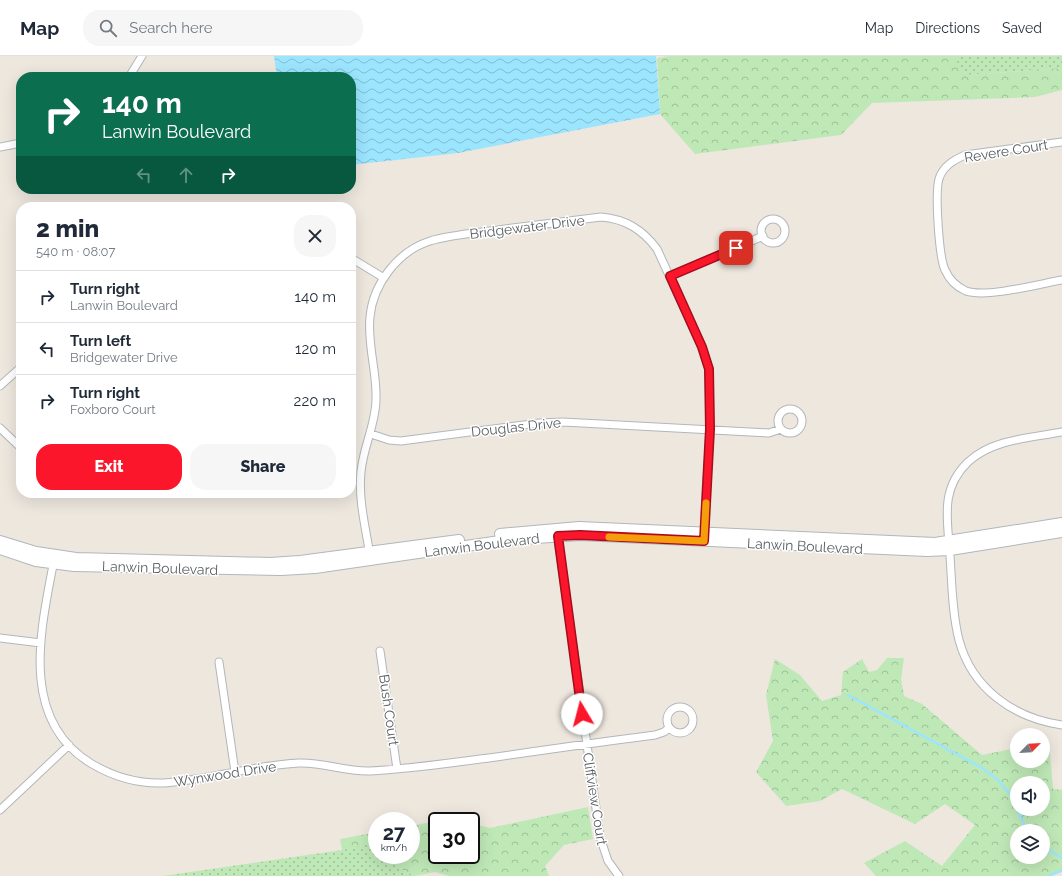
<!DOCTYPE html>
<meta charset="utf-8">
<style>
body{margin:0;font-family:Raleway,sans-serif;background:#f6f6f7;color:#1f2937;height:100vh;display:flex;flex-direction:column;font-size:15px;white-space:nowrap}
*{box-sizing:border-box;margin:0}
p{font-size:13px;color:#747a83}
.icon{flex:none;width:22px;height:22px;fill:none;stroke:currentColor;stroke-width:2;stroke-linecap:round;stroke-linejoin:round}
.map{position:relative;flex:1;overflow:hidden}
.panel{position:absolute;left:16px;top:146px;width:340px;height:296px;display:flex;flex-direction:column;background:#fff;border-radius:16px;box-shadow:0 4px 16px #0002}
.panel>*{flex:none}
.hud{position:absolute;left:16px;top:16px;width:340px;height:122px;border-radius:16px;box-shadow:0 4px 16px #0002;background:#0b6e4f;color:#fff;overflow:hidden}
.needle{width:26px;rotate:66deg}
.buttons{position:absolute;left:1010px;top:672px;display:grid;gap:8px}
.buttons a{display:grid;place-items:center;width:40px;height:40px;border-radius:50%;background:#fff;box-shadow:0 4px 16px #0002;font-size:20px}
.speed{position:absolute;left:368px;top:756px;display:flex;gap:8px;font-size:20px;font-weight:700;text-align:center}
.speed>*{display:grid;place-content:center;width:52px;height:52px;border-radius:50%;background:#fff;box-shadow:0 4px 16px #0002;line-height:1}
.speed small{font-size:10px;font-weight:400}
.speed .limit{border:2px solid #111;border-radius:6px;background:#fff;color:#111}
.pin{position:absolute;display:grid;place-items:center;width:34px;height:34px;color:#fff;margin:-17px;border-radius:8px;box-shadow:0 2px 6px #0006}
.me{position:absolute;width:44px;margin:-22px;rotate:352deg;stroke-linejoin:round;filter:drop-shadow(0 0 3px #0008)}
.turn{display:flex;align-items:center;gap:14px;height:84px;padding:0 20px;font-size:18px}
.turn .icon{width:52px;height:52px;stroke-width:2.5}
.turn b{display:block;font-size:28px;line-height:34px}
.lanes{display:flex;align-items:center;height:38px;padding:0 20px;background:#0003;justify-content:center;gap:20px;direction:ltr}
.lanes .off{opacity:.35}
.round{display:grid;place-items:center;flex:none;width:42px;height:42px;border-radius:16px;background:#f6f6f7}
.overview{display:flex;align-items:center;justify-content:space-between;height:68px;padding:0 20px}
h1{font-size:24px;font-weight:800;line-height:30px}
.primary-button{display:flex;gap:8px;margin-top:auto;padding:8px 20px}
.primary-button a{flex:1;height:46px;border-radius:16px;background:#fc162b;color:#fff;font-size:16px;font-weight:800;line-height:46px;text-align:center}
.primary-button a+a{background:#f6f6f7;color:#1f2937}
ul{padding:0;list-style:none}
li{display:flex;align-items:center;gap:12px;height:52px;padding:0 20px;border-top:1px solid #e0e1e3}
li div{flex:1}
li b{display:block;font-size:15px}
li em{font-style:normal}
header{display:flex;align-items:center;gap:24px;box-sizing:border-box;height:56px;padding:0 20px;background:#fff;border-bottom:1px solid #e0e1e3}
header strong{font-size:19px}
nav{display:flex;gap:22px;margin-inline-start:auto;font-size:14px}
.search{width:280px;height:36px;background:#f6f6f7;display:flex;align-items:center;gap:10px;box-sizing:border-box;padding:0 14px;border-radius:16px;color:#747a83;font-size:15px}
.map>svg:first-child{display:block}
</style>
<header>
<strong>Map</strong>
<div class="search"><svg class="icon" aria-label="search" viewBox="0 0 24 24"><circle cx="10" cy="10" r="6"/><path d="M15 15l6 6"/></svg>Search here</div>
<nav><a>Map</a><a>Directions</a><a>Saved</a></nav>
</header>
<div class="map">
<svg width="1062" height="820" viewBox="0 0 1062 820">
<defs>
<pattern id="grass-dots" width="8" height="8" patternUnits="userSpaceOnUse"><rect width="8" height="8" fill="#bfe8b7"/><path d="M2 2h.1M6 6h.1" fill="none" stroke="#9ebf98" stroke-width="1.8" stroke-linecap="round"/></pattern>
<pattern id="forest-crowns" width="20" height="18" patternUnits="userSpaceOnUse"><rect width="20" height="18" fill="#bfe8b7"/><path d="M2 6a3 3 0 1 1 6 0M12 15a3 3 0 1 1 6 0" fill="none" stroke="#9ebf98"/></pattern>
<pattern id="water-waves" width="16" height="10" patternUnits="userSpaceOnUse"><rect width="16" height="10" fill="#9ce5ff"/><path d="M0 5q4-4 8 0t8 0" fill="none" stroke="#82bdd2"/></pattern>
</defs>
<rect width="100%" height="100%" fill="#ede7de"/>
<path fill="url(#grass-dots)" d="M958,0H1062V12L967,19L956,6Z
M366,788L377,790V799H391L398,812L415,820H163L342,794Z"/>
<path fill="url(#forest-crowns)" fill-rule="evenodd" d="M669,0H958L957,6L967,19L1062,12V34L1035,41L872,47L841,79L695,98L660,58L657,2Z
M887,602H904L901,623L904,640L922,648L982,699L1017,692V705H1043V686L1049,685L1053,733L1062,734V816L1050,820H876L864,807L905,785L942,810L975,769L945,748L915,768L842,733L820,745L786,750L756,716L773,685L766,639L775,603L800,619L822,645L841,639L843,616L862,603L869,616L877,614ZM1017,727H1043V753H1017ZM1017,775H1043V801H1017Z
M588,751L593,783L564,789L545,810L549,820H449L435,816L415,820L398,812L391,799H411V770L437,765V799H471V767L490,772Z
M377,776V790L366,789L342,794L340,783Z"/>
<path fill="url(#water-waves)" d="M274,0H656L660,58L458,97L351,109V21H277Z"/>
<g fill="none" stroke-linecap="round" stroke-linejoin="round">
<path stroke="#9ce5ff" stroke-width="2.5" d="M848,639L982,712L998,724L1012,741L1027,775
M1043,790L1062,802
M1049,820L1062,814"/>
<defs>
<path id="street" d="M129,21L142,0
M1062,86L965,99C954,104 945,109 940,120C934,132 939,201 945,214C949,223 957,231 966,235C987,242 1039,228 1062,224
M0,91L21,87
M761 175a12 12 0 1 1 24 0a12 12 0 1 1-24 0Z
M351,202L384,222
M670,220L763,180
M0,330L21,311
M778 365a12 12 0 1 1 24 0a12 12 0 1 1-24 0Z
M0,372L21,392
M1062,376C1030,382 993,383 968,406C939,434 948,465 950,500C952,527 952,557 959,584C972,633 1014,662 1062,669
M371,378L389,384L401,385L539,367L563,366L769,377L781,373
M557,476L600,781L608,805L619,820
M370,500C366,473 358,443 361,416C363,391 376,368 376,343C377,315 367,288 370,261C373,228 398,195 430,185C454,178 480,177 505,173C537,169 569,165 601,161C625,163 642,173 657,193L702,291L709,313L710,373L704,481
M54,504C41,573 18,664 92,708C114,721 138,728 164,727C209,724 254,709 299,707C323,706 346,716 370,715C410,713 449,707 489,702C544,694 600,686 655,679L664,676L669,672
M0,582L41,587
M380,595L397,713
M219,606L235,716
M667 664a13 13 0 1 1 26 0a13 13 0 1 1-26 0Z
M0,754L69,689"/>
<path id="secondary" d="M500,478L579,471L935,487L1062,467
M0,485L36,496L76,502L270,507L300,505L459,484
M0,493L36,505L74,510L281,514L315,512L507,484L580,479L927,495L950,494L1062,476"/>
</defs>
<use href="#street" stroke="#b2b7bc" stroke-width="9"/>
<use href="#secondary" stroke="#b1b7bc" stroke-width="12"/>
<use href="#street" stroke="#fff" stroke-width="7"/>
<use href="#secondary" stroke="#fff" stroke-width="10"/>
</g>
<g fill="none" stroke-linecap="round" stroke-linejoin="round">
<defs>
<path id="route" d="M582,658L558,480L580,479L704,485L710,373L709,313L702,291L670,220L736,192"/>
</defs>
<use href="#route" stroke="#a40e1c" stroke-width="10"/>
<use href="#route" stroke="#fc162b" stroke-width="7"/>
<path stroke="#f59e0b" stroke-width="7" d="M609,481L704,485L706,447"/>
</g>
<g text-anchor="middle" stroke-width="3" stroke-linejoin="round" paint-order="stroke">
<g font-size="14" fill="#585e62" stroke="#fff">
<text transform="translate(1006 95) rotate(-9)" y="5">Revere Court</text>
<text transform="translate(527 171) rotate(-7)" y="5">Bridgewater Drive</text>
<text transform="translate(516 371) rotate(-6)" y="5">Douglas Drive</text>
<text transform="translate(482 489) rotate(-7)" y="5">Lanwin Boulevard</text>
<text transform="translate(805 490) rotate(3)" y="5">Lanwin Boulevard</text>
<text transform="translate(160 512) rotate(2)" y="5">Lanwin Boulevard</text>
<text transform="translate(389 654) rotate(82)" y="5">Bush Court</text>
<text transform="translate(225 718) rotate(-9)" y="5">Wynwood Drive</text>
<text transform="translate(595 743) rotate(81)" y="5">Cliffview Court</text>
</g>
</g>
</svg>
<div class="buttons">
<a><svg class="needle" viewBox="-14 -14 28 28"><path d="M0-13l5 13h-10z" fill="#e53935"/><path d="M0 13l5-13h-10z" fill="#747a83"/></svg></a>
<a><svg class="icon" aria-label="sound" viewBox="0 0 24 24"><path d="M4 9h4l5-4v14l-5-4H4zM17 9q2 3 0 6"/></svg></a>
<a><svg class="icon" aria-label="layers" viewBox="0 0 24 24"><path d="M12 4l9 5-9 5-9-5zM3 14l9 5 9-5"/></svg></a>
</div>
<div class="speed"><div>27<small>km/h</small></div><div class="limit">30</div></div>
<div class="pin" style="left:736px;top:192px;background:#d93025"><svg class="icon" aria-label="arrive" viewBox="0 0 24 24"><path d="M6 21V4h12l-3 4 3 4H6"/></svg></div>
<svg class="me" style="left:582px;top:658px" viewBox="-20 -20 40 40"><circle r="19" fill="#fff"/><path d="M0-13L10 11 0 6-10 11z" fill="#fc162b"/></svg>
<div class="hud">
<div class="turn"><svg class="icon" aria-label="right" viewBox="0 0 24 24"><path d="M7 20v-9h11M14 6l5 5-5 5"/></svg><div><b>140 m</b>Lanwin Boulevard</div></div>
<div class="lanes"><svg class="icon off" aria-label="left" viewBox="0 0 24 24"><path d="M17 20v-9H6M10 6l-5 5 5 5"/></svg><svg class="icon off" aria-label="ahead" viewBox="0 0 24 24"><path d="M12 20V5M6 11l6-6 6 6"/></svg><svg class="icon" aria-label="right" viewBox="0 0 24 24"><path d="M7 20v-9h11M14 6l5 5-5 5"/></svg></div>
</div>
<section class="panel">
<div class="overview"><div><h1>2 min</h1><p>540 m · 08:07</p></div><a class="round"><svg class="icon" aria-label="close" viewBox="0 0 24 24"><path d="M6 6l12 12M18 6L6 18"/></svg></a></div>
<ul>
<li><svg class="icon" aria-label="right" viewBox="0 0 24 24"><path d="M7 20v-9h11M14 6l5 5-5 5"/></svg><div><b>Turn right</b><p>Lanwin Boulevard</p></div><em>140 m</em></li>
<li><svg class="icon" aria-label="left" viewBox="0 0 24 24"><path d="M17 20v-9H6M10 6l-5 5 5 5"/></svg><div><b>Turn left</b><p>Bridgewater Drive</p></div><em>120 m</em></li>
<li><svg class="icon" aria-label="right" viewBox="0 0 24 24"><path d="M7 20v-9h11M14 6l5 5-5 5"/></svg><div><b>Turn right</b><p>Foxboro Court</p></div><em>220 m</em></li>
</ul>
<div class="primary-button"><a>Exit</a><a>Share</a></div>
</section>
</div>
